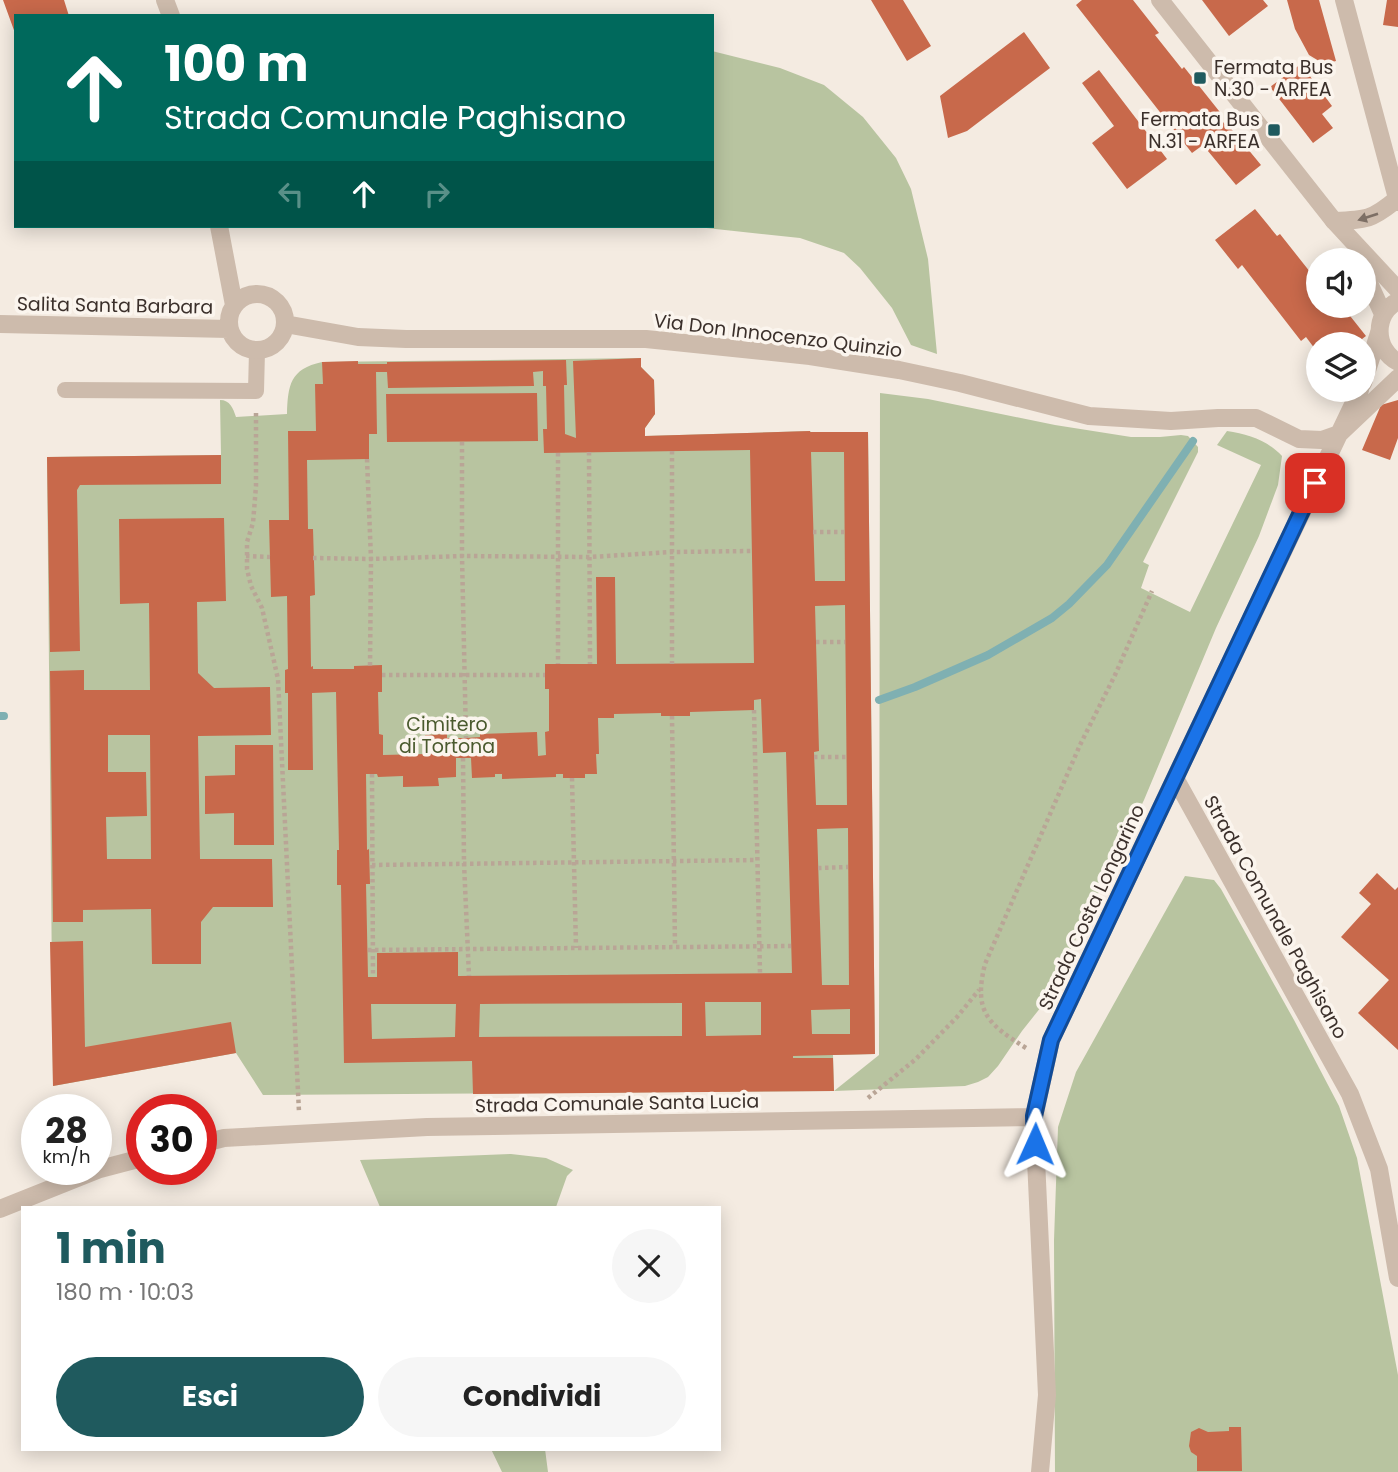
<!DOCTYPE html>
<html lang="it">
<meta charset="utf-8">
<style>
body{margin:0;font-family:Poppins,sans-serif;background:#f6f6f6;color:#222;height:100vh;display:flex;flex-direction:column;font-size:26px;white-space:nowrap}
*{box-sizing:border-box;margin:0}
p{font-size:23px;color:#767676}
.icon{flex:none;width:38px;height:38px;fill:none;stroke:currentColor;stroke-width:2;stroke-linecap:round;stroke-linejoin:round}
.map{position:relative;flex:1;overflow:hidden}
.sheet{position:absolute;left:21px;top:1206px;width:700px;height:245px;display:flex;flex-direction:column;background:#fff;border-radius:0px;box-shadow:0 4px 18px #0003}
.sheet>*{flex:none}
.guide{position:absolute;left:14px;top:14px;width:700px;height:214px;border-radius:0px;box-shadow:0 4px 18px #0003;background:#00695c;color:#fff;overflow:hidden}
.controls{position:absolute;left:1306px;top:248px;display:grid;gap:14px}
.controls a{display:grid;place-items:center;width:70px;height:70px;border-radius:50%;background:#fff;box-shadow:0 4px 18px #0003;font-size:35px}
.speed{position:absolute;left:21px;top:1094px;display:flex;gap:14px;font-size:35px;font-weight:700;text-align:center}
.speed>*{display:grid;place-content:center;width:91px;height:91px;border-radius:50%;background:#fff;box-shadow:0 4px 18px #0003;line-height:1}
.speed small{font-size:18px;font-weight:400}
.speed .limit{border:10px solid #d22;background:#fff;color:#111}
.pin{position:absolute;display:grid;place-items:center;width:60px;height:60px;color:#fff;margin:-30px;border-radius:14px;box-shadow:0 4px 10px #0006}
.me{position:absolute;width:77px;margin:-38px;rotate:1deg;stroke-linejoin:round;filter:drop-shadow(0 0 5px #0008)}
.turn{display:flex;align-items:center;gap:24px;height:147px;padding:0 35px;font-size:32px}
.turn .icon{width:91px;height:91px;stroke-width:2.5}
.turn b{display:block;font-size:49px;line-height:60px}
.lanes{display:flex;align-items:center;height:66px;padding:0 35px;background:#0003;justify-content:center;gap:35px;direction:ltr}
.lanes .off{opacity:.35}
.round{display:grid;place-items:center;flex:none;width:74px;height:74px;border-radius:37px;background:#f6f6f6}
.overview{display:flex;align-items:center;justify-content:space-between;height:119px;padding:0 35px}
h1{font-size:42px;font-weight:700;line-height:52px;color:#1f5a5e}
.cta{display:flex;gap:14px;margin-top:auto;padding:14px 35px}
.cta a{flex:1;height:80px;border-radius:42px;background:#1f5a5e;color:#fff;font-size:28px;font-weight:700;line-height:80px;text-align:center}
.cta a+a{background:#f6f6f6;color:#222}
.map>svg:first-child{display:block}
</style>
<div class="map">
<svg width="1398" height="1472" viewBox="0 0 1398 1472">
<rect width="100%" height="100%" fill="#f4ebe1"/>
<path fill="#b8c4a0" d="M712,51L780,68L824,85L863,117L896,158L911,189L928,259L937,354L911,345L892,308L860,268L844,253L800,238L688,226H712Z
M641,358V367L654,380L655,414L645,428V436L810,431L811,432H868L875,1054L833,1055L834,1091L879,1055L880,393L928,399L1055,425L1131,437H1160L1181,435L1188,436L1198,447V452L1143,562L1149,565L1141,588L1190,612L1261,465L1217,445L1227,431C1248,434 1267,440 1282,456L1278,485L1259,536L1216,628L1144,800L1045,1002L1022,1031L998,1066L988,1077L978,1082L965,1086L834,1091L263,1095L236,1053L53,1086L47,457L221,455L220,400C230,400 233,408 236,417L287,414C288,385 290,369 322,362Z
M1185,876L1214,880L1221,889L1294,1020L1339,1106L1357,1158L1398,1375V1472H1055L1054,1240L1058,1127L1076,1072Z
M511,1154L546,1158L573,1170L567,1176L556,1207H380L360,1160Z
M491,1449H545L548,1472H502Z"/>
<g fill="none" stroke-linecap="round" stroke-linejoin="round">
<path stroke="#7fb0b2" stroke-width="8" d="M879,700L915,687L988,655L1052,618L1069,604L1107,565L1193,441
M0,716H4"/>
</g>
<path fill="#c8694b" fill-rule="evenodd" d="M3,0H64L69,16H16L15,33Z
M871,0H903L931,46L907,61Z
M1082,0H1133L1159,33L1155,35L1182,69L1184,67L1223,116L1220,118L1226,126L1228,125L1261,165L1236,185L1203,145L1192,153L1076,5Z
M1202,0H1263L1268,6L1229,36Z
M1287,0H1319L1336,61L1324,64L1309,55L1295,29Z
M1387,0H1398V27L1383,25Z
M1024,32L1050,68L967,131L948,138L940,96Z
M1301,64L1332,106L1322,114L1333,128L1313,143L1270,87Z
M1099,70L1167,159L1127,189L1092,143L1114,126L1082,83Z
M1255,209L1277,236L1280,234L1318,282V306H1337L1339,310L1343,307L1366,336L1354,345H1318V353L1306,337L1301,341L1242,265L1238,269L1215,240Z
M641,358V367L654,380L655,414L645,428V436L810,431V432H868L875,1054L793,1056V1058H833L834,1091L473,1094L472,1061L344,1063L341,885H337V850H339L336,692L312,693L313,770H288V693H285V670L288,669L287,596L271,597L269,520H289L288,431H316L315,384H323L322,362L358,361V364H387V362L566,360L567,385H564L565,434L576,438L573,361ZM543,371V386H546L547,429H543L544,453L750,450L754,663L616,664L615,577H596L597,664H545V689H549V731L545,732L546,755L538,756L537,732L480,734V737L466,738H447V734L425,735L426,754L383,755V735L379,734L378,692H382V665L354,666V669H313V666L311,667L310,596L315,595L313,529H308L307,460L369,459V434H377L376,372H387L388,388L534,386L533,372ZM811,452H844L845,581H815ZM845,605L847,805H816L814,752L819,751L815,606ZM761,699L763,753L786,752L792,973L458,976V952L377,953V977H368L366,884H370L369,849L367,850L366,774H377L378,777L403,776V787L439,786L438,778L456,777V758H471L472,778L495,777V774H502V779L556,777V774H563V778H585V774H597L596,754H599L598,718H614V714L661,713V716H690V712L754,710V700ZM848,828L849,985H822L817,829ZM705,1002H761V1035L706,1036ZM682,1003V1036L479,1037L480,1004ZM371,1004H456L455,1037L372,1039ZM850,1009V1034H812L811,1010Z
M537,393L538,441L387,442L386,394Z
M1398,400V438L1390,460L1362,450L1381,405Z
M221,455V484L80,485L77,490L80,651L50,652L47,457Z
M224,518L226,601L197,602L198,673L214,688L270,687L271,735L198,736L200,859H272L273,907H213L201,922V964H152L151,909L83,910V922H53L50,671L84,670V690H150L149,603L120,604L119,519ZM108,735H150L151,859H107L106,817L147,816L146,772H108Z
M235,745H273L274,845H234V813L205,814V776L235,775Z
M1377,873L1395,890L1398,887V1050L1358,1013L1389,980L1341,937L1371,904L1359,893Z
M83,941L85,1047L231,1022L236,1053L53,1086L50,942Z
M1229,1427H1241L1242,1471H1197V1456L1191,1452L1189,1446L1191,1432L1199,1428L1208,1432L1229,1431Z"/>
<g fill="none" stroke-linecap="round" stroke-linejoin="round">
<path stroke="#b9a596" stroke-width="4.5" stroke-dasharray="3.5 3.5" stroke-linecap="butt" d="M256,413V486L253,523L247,542V569L251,586L262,608L278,679L299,1112
M462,442V556L466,738
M672,451V664
M589,452L590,664
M558,453V664
M367,459L371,559L370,666
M813,532H844
M246,556L270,557
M313,558L371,559L462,556L590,557L672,552L752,551
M816,642H845
M382,675H545
M754,710L760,973
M672,716L675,947
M814,757H847
M463,758L464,863L469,976
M372,774L373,974
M572,778L576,948
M372,865L757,860
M818,868L848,867
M368,950L791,946
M1026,1048C988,1024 973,1012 985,964L1080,745L1115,675L1152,591
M868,1098L916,1059L957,1017L979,990"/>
<path stroke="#cdbbac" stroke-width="16" d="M65,390L256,391L257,351"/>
<path stroke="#cdbbac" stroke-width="18" d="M165,0L171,16
M1344,0L1398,202
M1334,221C1366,220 1372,220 1397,199
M219,226L234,305
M229 322a28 28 0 1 1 56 0a28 28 0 1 1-56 0Z
M0,324L229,329
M285,324L358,337L406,339H646L810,356L899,370L960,383L1089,416L1171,421L1218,418H1256L1299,439L1322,440L1339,434L1398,378
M1363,383L1379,333
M1360,390L1175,778L1350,1094L1379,1169L1398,1278
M201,1144L224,1138L427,1127L1034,1117
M0,1209L100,1169L142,1158
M1040,1472L1047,1395L1034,1117L1051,1040L1175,778"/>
<path stroke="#cdbbac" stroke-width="18" d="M1160,0L1334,221L1398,290
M1363,270L1383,314
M1398,301C1373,313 1374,350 1398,362"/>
</g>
<defs><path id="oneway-solid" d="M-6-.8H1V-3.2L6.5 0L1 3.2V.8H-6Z" transform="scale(1.75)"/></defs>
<use fill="#7d6f65" href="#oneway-solid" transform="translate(1368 217) rotate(162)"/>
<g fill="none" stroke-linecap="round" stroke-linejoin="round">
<defs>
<path id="route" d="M1035,1144L1034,1116L1051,1040L1315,483"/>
</defs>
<use href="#route" stroke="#114b97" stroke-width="18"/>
<use href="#route" stroke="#1a73e8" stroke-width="12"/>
</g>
<g fill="#1f5a5e" stroke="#fbf5ee" stroke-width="2.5">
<rect x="1193" y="71" width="14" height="14" rx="3.5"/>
<rect x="1267" y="123" width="14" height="14" rx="3.5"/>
</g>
<g text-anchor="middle" stroke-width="7" stroke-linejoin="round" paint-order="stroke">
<g font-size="19" fill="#3b302b" stroke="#fbf5ee" text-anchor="start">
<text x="1214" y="74">Fermata Bus<tspan x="1214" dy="22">N.30 - ARFEA</tspan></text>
<text x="1260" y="126" text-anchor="end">Fermata Bus<tspan x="1260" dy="22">N.31 - ARFEA</tspan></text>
</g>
<g font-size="19" fill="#3b302b" stroke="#fbf5ee">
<text transform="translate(115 305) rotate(1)" y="7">Salita Santa Barbara</text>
<text transform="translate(778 335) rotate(7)" y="7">Via Don Innocenzo Quinzio</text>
<text transform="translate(1091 907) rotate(-65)" y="7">Strada Costa Longarino</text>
<text transform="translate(1276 917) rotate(61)" y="7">Strada Comunale Paghisano</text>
<text transform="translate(617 1103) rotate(-1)" y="7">Strada Comunale Santa Lucia</text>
</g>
<g font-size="19" fill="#4a5a2e" stroke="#fbf5ee">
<text x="447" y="731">Cimitero<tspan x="447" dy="22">di Tortona</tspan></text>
</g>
</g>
</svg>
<div class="controls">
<a><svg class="icon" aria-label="sound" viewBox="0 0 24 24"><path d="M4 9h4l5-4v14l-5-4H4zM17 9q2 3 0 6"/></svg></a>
<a><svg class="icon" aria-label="layers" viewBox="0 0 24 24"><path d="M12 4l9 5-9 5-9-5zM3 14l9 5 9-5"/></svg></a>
</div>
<div class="speed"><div>28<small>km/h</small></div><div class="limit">30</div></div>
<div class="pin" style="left:1315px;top:483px;background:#d93025"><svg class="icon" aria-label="arrive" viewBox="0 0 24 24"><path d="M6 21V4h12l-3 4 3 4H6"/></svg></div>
<svg class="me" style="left:1035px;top:1144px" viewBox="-20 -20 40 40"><path d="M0-17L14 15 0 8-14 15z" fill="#1a73e8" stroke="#fff" stroke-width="4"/></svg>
<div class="guide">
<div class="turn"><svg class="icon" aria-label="ahead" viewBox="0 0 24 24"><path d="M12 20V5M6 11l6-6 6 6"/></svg><div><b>100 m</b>Strada Comunale Paghisano</div></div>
<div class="lanes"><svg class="icon off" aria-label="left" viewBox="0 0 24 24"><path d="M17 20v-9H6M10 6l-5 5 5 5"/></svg><svg class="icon" aria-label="ahead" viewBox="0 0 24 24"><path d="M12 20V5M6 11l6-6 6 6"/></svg><svg class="icon off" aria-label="right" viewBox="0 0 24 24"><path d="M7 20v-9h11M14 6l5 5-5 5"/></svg></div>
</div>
<section class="sheet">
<div class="overview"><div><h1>1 min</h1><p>180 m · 10:03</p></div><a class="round"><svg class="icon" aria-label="close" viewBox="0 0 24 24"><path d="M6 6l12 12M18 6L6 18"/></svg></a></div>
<div class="cta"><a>Esci</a><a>Condividi</a></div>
</section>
</div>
